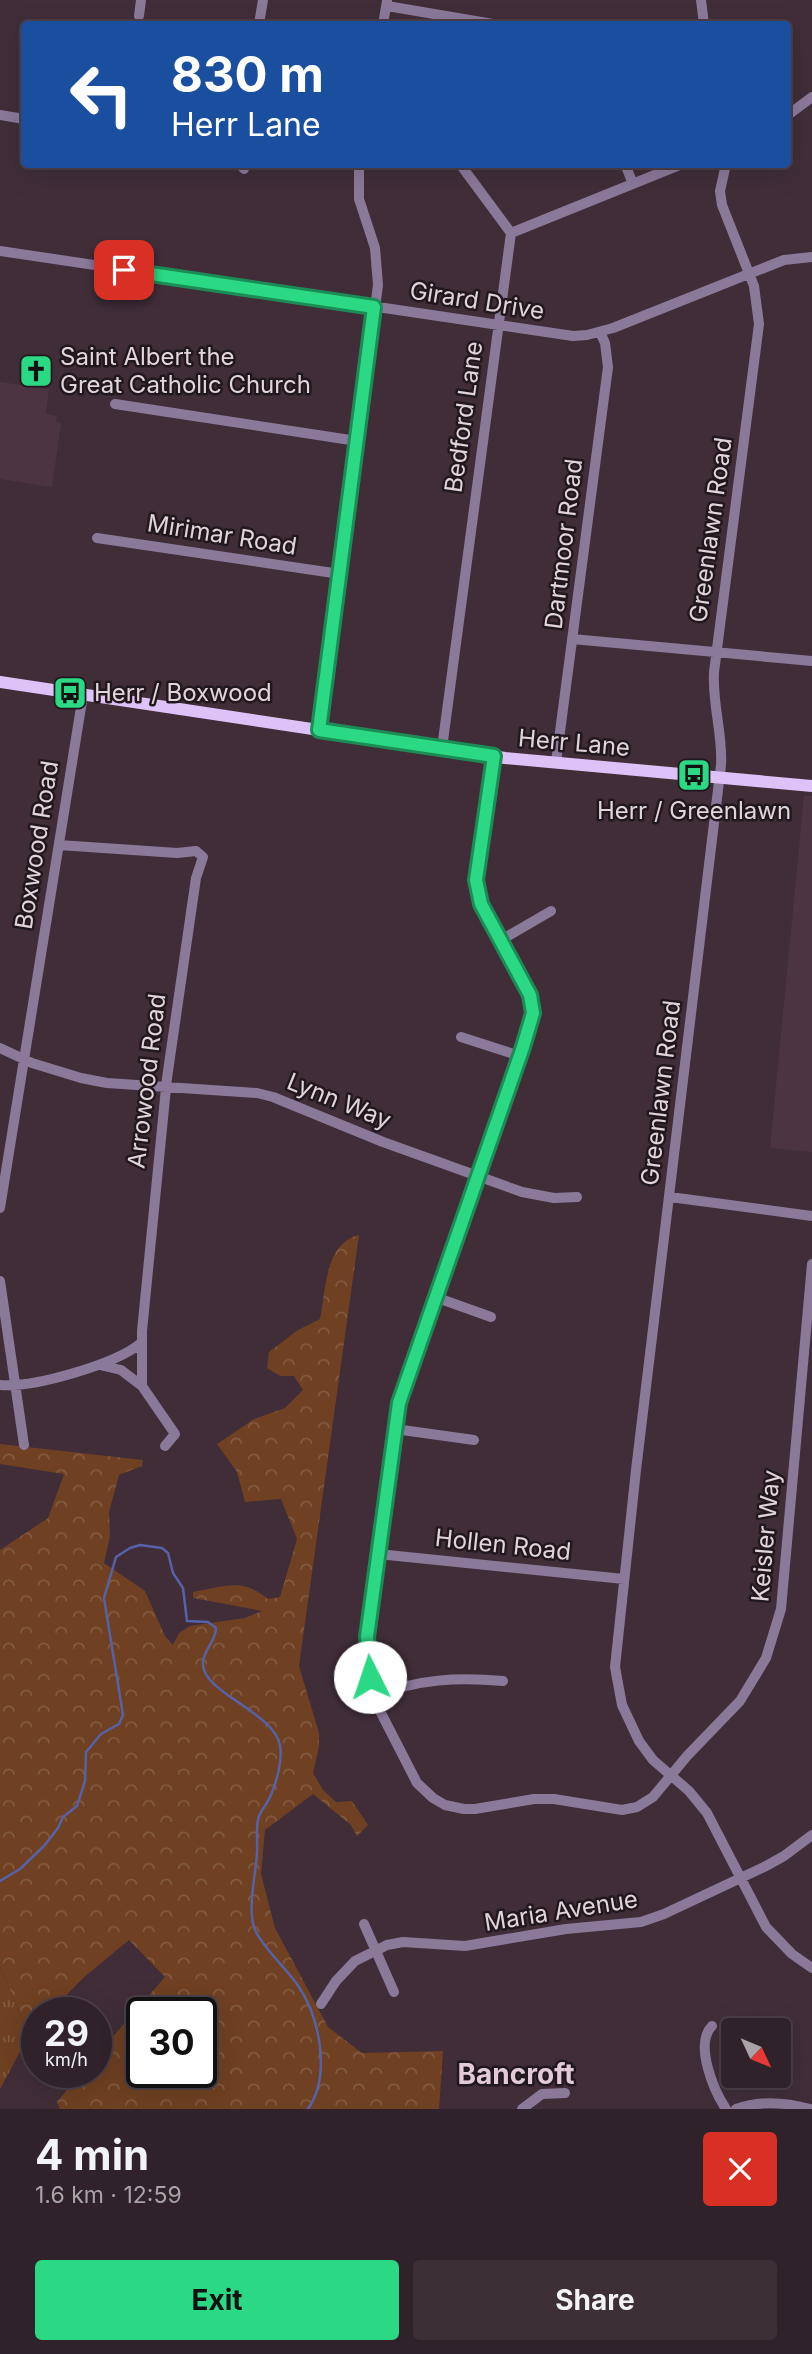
<!DOCTYPE html>
<meta charset="utf-8">
<style>
body{margin:0;font-family:Inter,sans-serif;background:#3c2f36;color:#f1f3f6;height:100vh;display:flex;flex-direction:column;font-size:26px;white-space:nowrap}
*{box-sizing:border-box;margin:0}
p{font-size:23px;color:#a8a4a8}
.icon{flex:none;width:38px;height:38px;fill:none;stroke:currentColor;stroke-width:2;stroke-linecap:round;stroke-linejoin:round}
.map{position:relative;height:2109px;overflow:hidden}
.side{display:flex;flex-direction:column;background:#30222a;flex:1}
.side>*{flex:none}
.top-card{position:absolute;left:21px;top:21px;width:770px;height:147px;border-radius:7px;box-shadow:0 7px 28px #0002,0 0 0 2px #4b3f47;background:#1a4fa0;color:#fff;overflow:hidden}
.needle{width:46px;rotate:134deg}
.fabs{position:absolute;left:721px;top:2018px;display:grid;gap:14px}
.fabs a{display:grid;place-items:center;width:70px;height:70px;border-radius:7px;background:#30222a;box-shadow:0 7px 28px #0002,0 0 0 2px #4b3f47;font-size:35px}
.speed{position:absolute;left:21px;top:1997px;display:flex;gap:14px;font-size:35px;font-weight:700;text-align:center}
.speed>*{display:grid;place-content:center;width:91px;height:91px;border-radius:50%;background:#30222a;box-shadow:0 7px 28px #0002,0 0 0 2px #4b3f47;line-height:1}
.speed small{font-size:18px;font-weight:400}
.speed .limit{border:4px solid #111;border-radius:10px;background:#fff;color:#111}
.pin{position:absolute;display:grid;place-items:center;width:60px;height:60px;color:#fff;margin:-30px;border-radius:14px;box-shadow:0 4px 10px #0006}
.me{position:absolute;width:77px;margin:-38px;rotate:356deg;stroke-linejoin:round;filter:drop-shadow(0 0 5px #0008)}
.turn{display:flex;align-items:center;gap:24px;height:147px;padding:0 35px;font-size:32px}
.turn .icon{width:91px;height:91px;stroke-width:2.5}
.turn b{display:block;font-size:49px;line-height:60px}
.round{display:grid;place-items:center;flex:none;width:74px;height:74px;border-radius:7px;background:#3c2f36}
.headline{display:flex;align-items:center;justify-content:space-between;height:119px;padding:0 35px}
h1{font-size:42px;font-weight:700;line-height:52px}
.button{display:flex;gap:14px;margin-top:auto;padding:14px 35px}
.button a{flex:1;height:80px;border-radius:7px;background:#2bd884;color:#111;font-size:28px;font-weight:700;line-height:80px;text-align:center}
.button a+a{background:#3c2f36;color:#f1f3f6}
.map>svg:first-child{display:block}
</style>
<div class="map">
<svg width="812" height="2109" viewBox="0 0 812 2109">
<defs>
<pattern id="grass-tufts" width="24" height="20" patternUnits="userSpaceOnUse" patternTransform="scale(1.75)"><rect width="24" height="20" fill="#6f4021"/><path d="M3 7l-1-3M5 7V3M7 7l1-3M15 17l-1-3M17 17v-4M19 17l1-3" fill="none" stroke="#835b41"/></pattern>
<pattern id="forest-crowns" width="20" height="18" patternUnits="userSpaceOnUse" patternTransform="scale(1.75)"><rect width="20" height="18" fill="#6f4021"/><path d="M2 6a3 3 0 1 1 6 0M12 15a3 3 0 1 1 6 0" fill="none" stroke="#835b41"/></pattern>
</defs>
<rect width="100%" height="100%" fill="#402d38"/>
<path fill="#4d3443" d="M0,382L49,389L46,414L57,416L56,422L61,423L52,487L0,479Z
M804,796H812V1152L770,1148Z"/>
<path fill="url(#grass-tufts)" d="M0,1967L29,2035L0,2089Z"/>
<path fill="url(#forest-crowns)" fill-rule="evenodd" d="M359,1235L299,1666L319,1733V1747L313,1773L323,1790L336,1802L352,1801L368,1825L357,1836L351,1825L313,1794L265,1830L261,1874L275,1928L328,2027L362,2053L443,2051L439,2109H60L57,2102L82,2072H96V2056L165,1977L129,1940L83,1978L50,2012H37V2026L29,2035L0,1967V1550L48,1518L64,1474L0,1464V1444L143,1460L142,1466L119,1475L109,1512L110,1536L104,1563L145,1591L165,1636L173,1645L179,1633L190,1626L245,1618L262,1611L193,1598V1592C224,1587 242,1577 268,1599L280,1597L297,1539L281,1499L245,1502L237,1472L217,1444L254,1419L285,1408L303,1390L294,1376H280L267,1368L269,1352L298,1330L320,1319C326,1289 325,1243 359,1235ZM142,2012H201V2072H142Z"/>
<g fill="none" stroke-linecap="round" stroke-linejoin="round">
<path stroke="#5562aa" stroke-width="2.5" d="M0,1881L20,1869L44,1846L58,1828L63,1817L77,1806L85,1781L86,1752L101,1734L119,1724L123,1715L104,1598L116,1557L130,1548L140,1545L162,1548L168,1553L173,1573L183,1588L187,1621L208,1622L216,1628C216,1641 204,1649 203,1662C200,1692 273,1711 280,1745C283,1760 276,1784 270,1797C267,1804 262,1809 259,1816C255,1828 258,1840 257,1853C256,1875 246,1911 256,1932C265,1950 288,1970 299,1987C320,2019 331,2076 308,2109"/>
<path stroke="#8b799a" stroke-width="10" d="M701,0L704,24
M387,6L493,24
M139,16L141,0
M259,24L263,0
M383,24L387,1
M0,115L24,119
M788,115L812,97
M240,164L244,169
M460,164L511,233
M625,164L633,184
M726,164L720,191L722,205L754,286L759,324L714,672C712,704 723,734 721,765L636,1470L615,1667L622,1705L639,1741L653,1760L689,1791L707,1813L766,1927L792,1954L812,1968
M0,251L573,336L587,335L613,328L784,260L812,257
M115,404L357,441
M97,538L340,574
M572,639L812,661
M319,730L378,285L375,248L359,199V164
M442,748L511,233L682,164
M494,756L476,880L481,904L530,995L533,1013L523,1047L402,1391L367,1637L370,1677L379,1709L417,1783L433,1798L445,1805L464,1809H475L534,1799H554L622,1810L637,1807L653,1797L687,1756L740,1701L766,1658L781,1609L812,1264
M556,762L608,367L605,343L600,332
M59,845L177,853L196,851L203,857L196,878L167,1078L142,1331V1386L175,1434L165,1446
M501,940L551,911
M461,1037L520,1056
M0,1048L32,1063L81,1078L107,1083L257,1093L273,1097L383,1142L522,1192L554,1198L577,1197
M670,1197L812,1216
M0,1208L83,695
M0,1281L24,1445
M435,1297L491,1317
M100,1365L121,1370L142,1386
M0,1385C34,1388 116,1364 141,1343
M395,1429L474,1440
M378,1554L624,1579
M375,1696C418,1679 458,1677 503,1681
M364,1924L394,1992
M321,2004L336,1981L355,1961L387,1945L403,1942L465,1946L566,1929L641,1922L664,1914L764,1867L784,1856L812,1835
M712,2026C694,2044 714,2091 726,2109
M522,2109L542,2094L565,2093
M736,2109C761,2100 785,2102 810,2109"/>
<path stroke="#dec2f7" stroke-width="12" d="M0,682L505,758L812,786"/>
</g>
<g fill="none" stroke-linecap="round" stroke-linejoin="round">
<defs>
<path id="route" d="M124,270L374,307L319,730L494,756L476,880L481,904L530,995L533,1013L523,1047L399,1403L367,1637L370,1677"/>
</defs>
<use href="#route" stroke="#1c8c56" stroke-width="18"/>
<use href="#route" stroke="#2bd884" stroke-width="12"/>
</g>
<defs>
<symbol id="church-square" viewBox="-11 -11 22 22"><rect x="-9" y="-9" width="18" height="18" rx="4" fill="#2bd884" stroke="#21181d"/><path d="M-1.2-6h2.4v3.5h3.3v2.4h-3.3V6h-2.4V-.1h-3.3v-2.4h3.3Z" fill="#111"/></symbol>
<symbol id="bus-square" viewBox="-11 -11 22 22"><rect x="-9" y="-9" width="18" height="18" rx="4" fill="#2bd884" stroke="#21181d"/><path d="M-5-6H5V4H4V6H2V4H-2V6H-4V4H-5ZM-3.5-4V0h7V-4ZM-3.5 1.2v1.5H-2V1.2ZM2 1.2v1.5H3.5V1.2Z" fill="#111"/></symbol>
</defs>
<g fill-rule="evenodd">
<use href="#church-square" x="17" y="352" width="38" height="38"/>
<use href="#bus-square" x="51" y="674" width="38" height="38"/>
<use href="#bus-square" x="675" y="756" width="38" height="38"/>
</g>
<g text-anchor="middle" stroke-width="5" stroke-linejoin="round" paint-order="stroke">
<g font-size="24" fill="#e1d4db" stroke="#21181d">
<text transform="translate(477 301) rotate(9)" y="8">Girard Drive</text>
<text transform="translate(464 417) rotate(-82)" y="8">Bedford Lane</text>
<text transform="translate(711 530) rotate(-82)" y="8">Greenlawn Road</text>
<text transform="translate(222 535) rotate(9)" y="8">Mirimar Road</text>
<text transform="translate(564 544) rotate(-83)" y="8">Dartmoor Road</text>
<text transform="translate(574 743) rotate(5)" y="8">Herr Lane</text>
<text transform="translate(37 845) rotate(-81)" y="8">Boxwood Road</text>
<text transform="translate(147 1081) rotate(-83)" y="8">Arrowood Road</text>
<text transform="translate(661 1093) rotate(-83)" y="8">Greenlawn Road</text>
<text transform="translate(339 1101) rotate(22)" y="8">Lynn Way</text>
<text transform="translate(766 1536) rotate(-85)" y="8">Keisler Way</text>
<text transform="translate(503 1545) rotate(6)" y="8">Hollen Road</text>
<text transform="translate(561 1911) rotate(-9)" y="8">Maria Avenue</text>
</g>
<g font-size="24" fill="#e1d4db" stroke="#21181d" text-anchor="start">
<text x="60" y="365">Saint Albert the<tspan x="60" dy="28">Great Catholic Church</tspan></text>
<text x="94" y="701">Herr / Boxwood</text>
<text x="694" y="819" text-anchor="middle">Herr / Greenlawn</text>
</g>
<g font-size="28" font-weight="bold" fill="#e3cad8" stroke="#21181d">
<text x="516" y="2084">Bancroft</text>
</g>
</g>
</svg>
<div class="fabs">
<a><svg class="needle" viewBox="-14 -14 28 28"><path d="M0-13l5 13h-10z" fill="#e53935"/><path d="M0 13l5-13h-10z" fill="#a8a4a8"/></svg></a>
</div>
<div class="speed"><div>29<small>km/h</small></div><div class="limit">30</div></div>
<div class="pin" style="left:124px;top:270px;background:#d93025"><svg class="icon" aria-label="arrive" viewBox="0 0 24 24"><path d="M6 21V4h12l-3 4 3 4H6"/></svg></div>
<svg class="me" style="left:370px;top:1677px" viewBox="-20 -20 40 40"><circle r="19" fill="#fff"/><path d="M0-13L10 11 0 6-10 11z" fill="#2bd884"/></svg>
<div class="top-card">
<div class="turn"><svg class="icon" aria-label="left" viewBox="0 0 24 24"><path d="M17 20v-9H6M10 6l-5 5 5 5"/></svg><div><b>830 m</b>Herr Lane</div></div>
</div>
</div>
<section class="side">
<div class="headline"><div><h1>4 min</h1><p>1.6 km · 12:59</p></div><a class="round" style="background:#d93025;color:#fff"><svg class="icon" aria-label="close" viewBox="0 0 24 24"><path d="M6 6l12 12M18 6L6 18"/></svg></a></div>
<div class="button"><a>Exit</a><a>Share</a></div>
</section>
